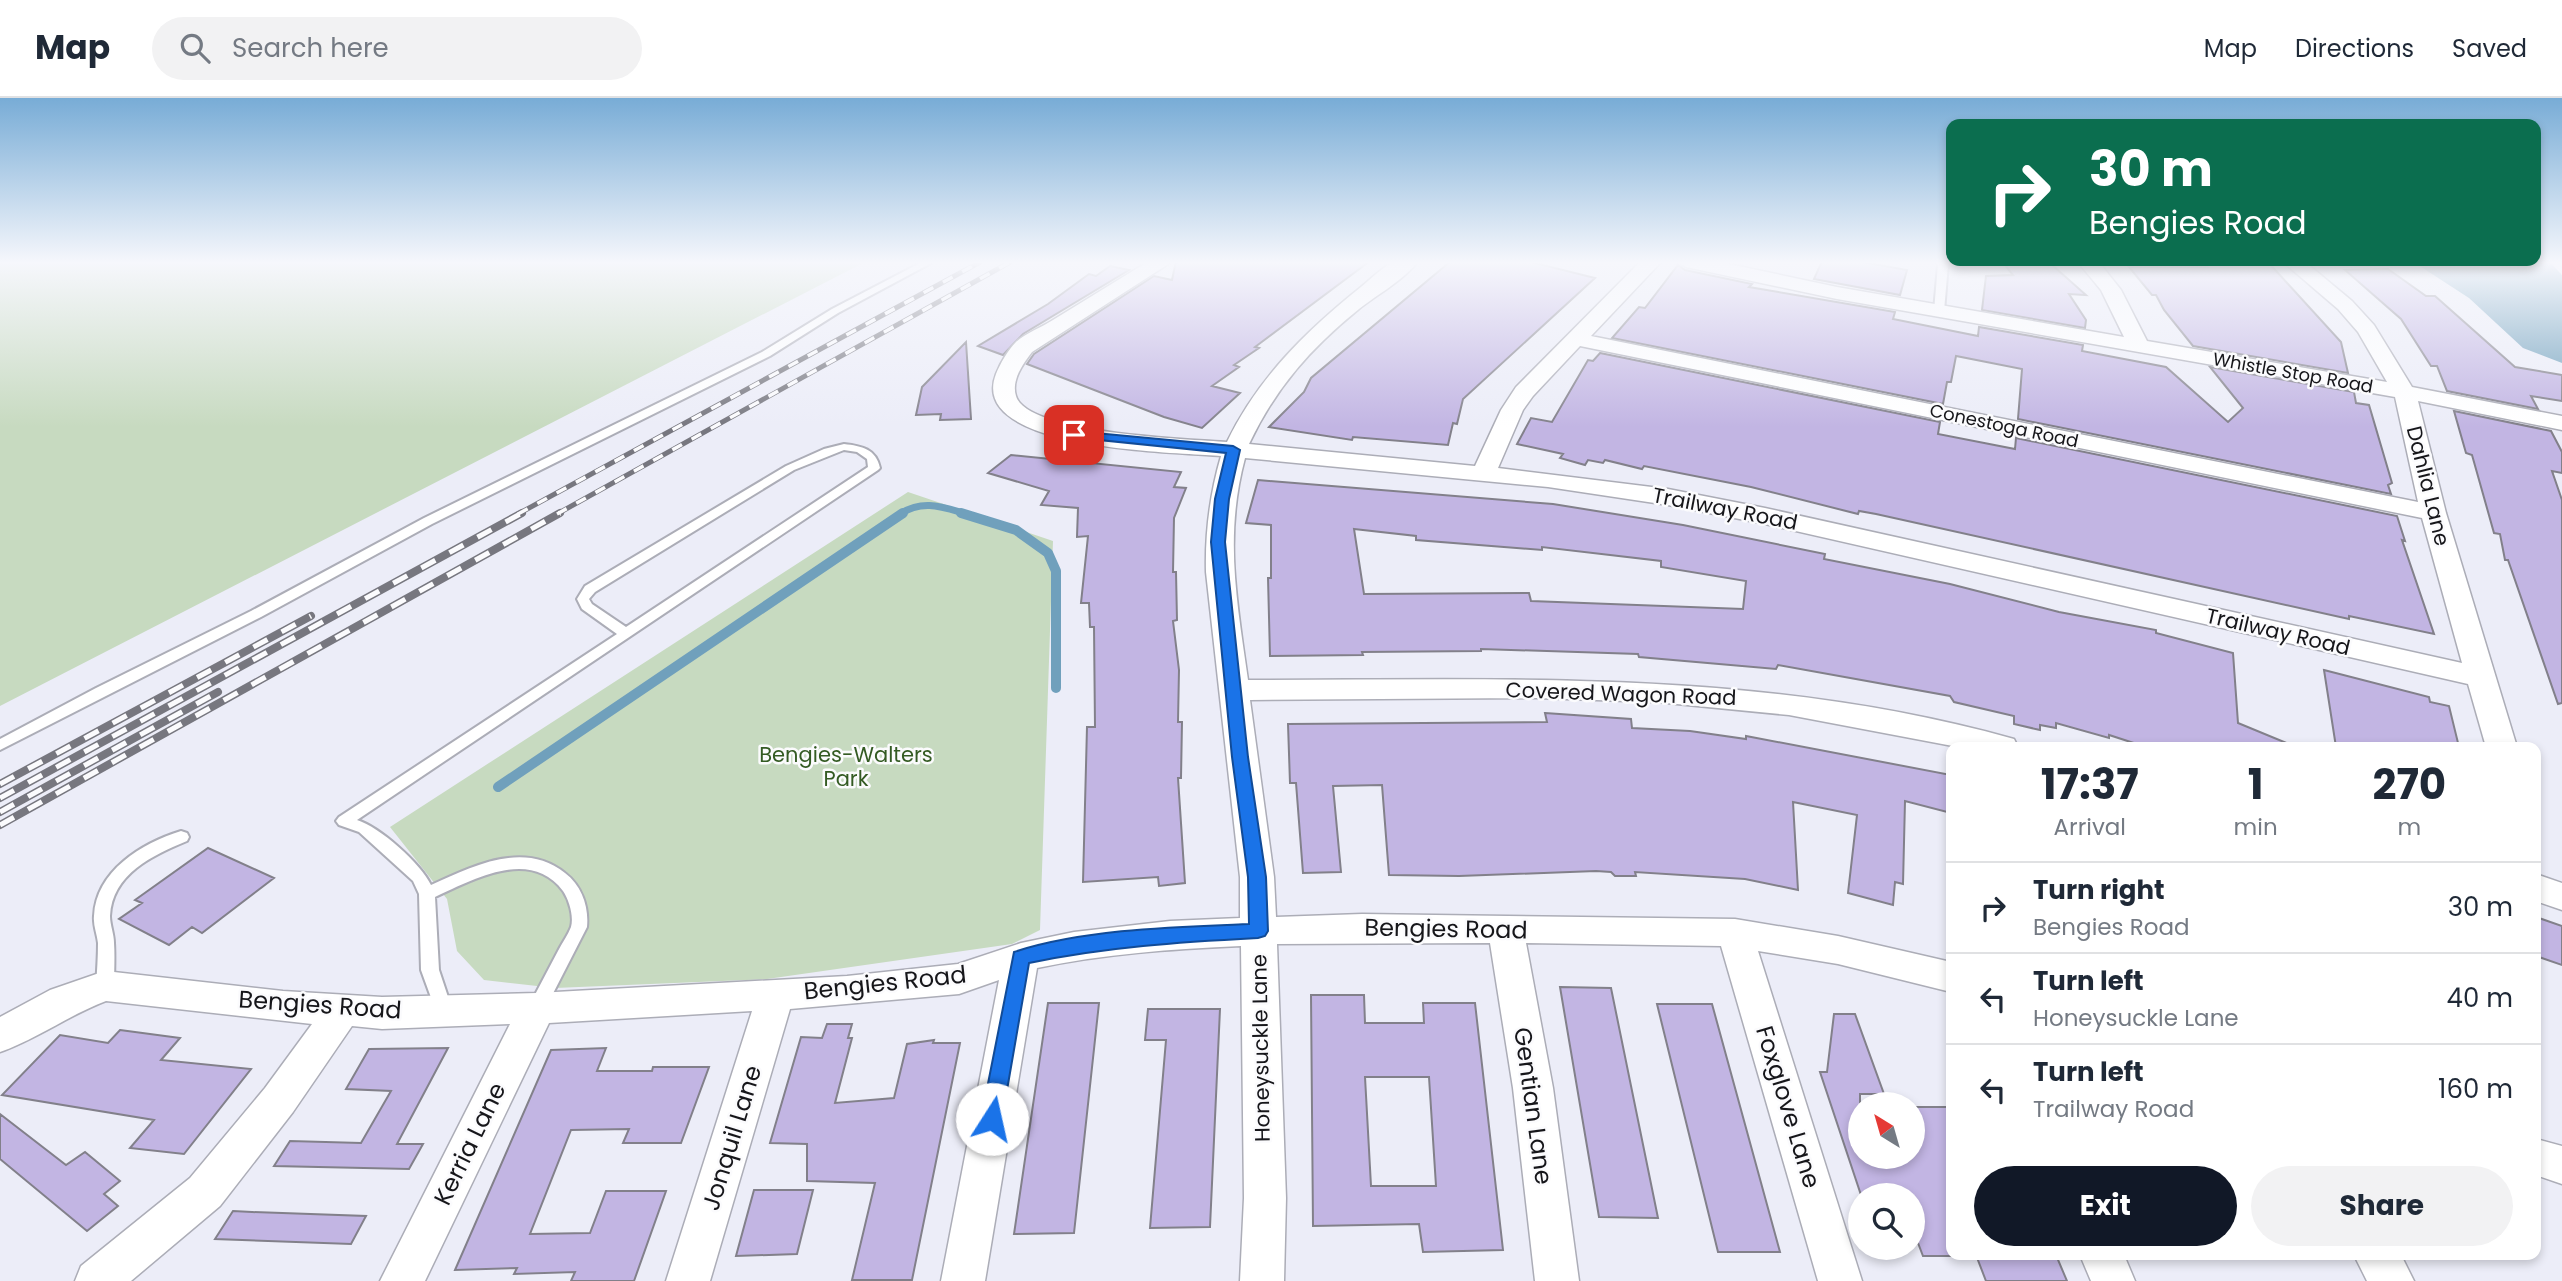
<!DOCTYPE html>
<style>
body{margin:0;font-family:Poppins,sans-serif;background:#f2f2f3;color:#1f2937;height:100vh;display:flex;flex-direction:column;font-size:26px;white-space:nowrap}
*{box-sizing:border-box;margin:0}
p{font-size:23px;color:#747a83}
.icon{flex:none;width:38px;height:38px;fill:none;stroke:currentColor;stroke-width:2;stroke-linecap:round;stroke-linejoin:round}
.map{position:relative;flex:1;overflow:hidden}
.panel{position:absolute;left:1946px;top:644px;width:595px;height:518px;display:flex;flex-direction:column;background:#fff;border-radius:14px;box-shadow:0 4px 10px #0003}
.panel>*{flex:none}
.top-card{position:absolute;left:1946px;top:21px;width:595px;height:147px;border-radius:14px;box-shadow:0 4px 10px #0003;background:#0b6e4f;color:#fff;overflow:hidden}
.needle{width:46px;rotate:323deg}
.controls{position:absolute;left:1848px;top:994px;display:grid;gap:14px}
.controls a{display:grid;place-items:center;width:77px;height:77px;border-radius:50%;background:#fff;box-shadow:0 4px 10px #0003;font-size:35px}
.pin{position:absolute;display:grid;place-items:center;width:60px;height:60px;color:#fff;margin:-30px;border-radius:14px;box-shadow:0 4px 10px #0006}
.me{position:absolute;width:77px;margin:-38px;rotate:10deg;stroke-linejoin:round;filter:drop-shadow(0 0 5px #0008)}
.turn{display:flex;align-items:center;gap:24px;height:147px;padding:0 28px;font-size:32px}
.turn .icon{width:91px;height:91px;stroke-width:2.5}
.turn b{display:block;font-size:49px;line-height:60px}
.eta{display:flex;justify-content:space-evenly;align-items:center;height:119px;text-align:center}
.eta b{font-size:42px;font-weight:700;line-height:49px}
.action{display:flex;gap:14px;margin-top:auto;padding:14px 28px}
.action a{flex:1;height:80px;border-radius:42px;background:#111827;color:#fff;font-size:28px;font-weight:700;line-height:80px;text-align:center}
.action a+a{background:#f2f2f3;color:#1f2937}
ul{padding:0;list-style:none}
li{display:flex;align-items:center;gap:21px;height:91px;padding:0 28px;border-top:2px solid #e0e1e3}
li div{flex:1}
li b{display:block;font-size:26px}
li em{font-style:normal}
header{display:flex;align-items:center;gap:42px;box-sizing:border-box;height:98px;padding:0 35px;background:#fff;border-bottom:2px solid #e0e1e3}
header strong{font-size:33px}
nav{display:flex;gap:38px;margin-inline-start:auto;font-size:24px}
.search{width:490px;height:63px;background:#f2f2f3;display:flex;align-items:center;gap:18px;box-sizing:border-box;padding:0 24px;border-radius:38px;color:#747a83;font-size:26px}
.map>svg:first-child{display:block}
</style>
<header>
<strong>Map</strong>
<div class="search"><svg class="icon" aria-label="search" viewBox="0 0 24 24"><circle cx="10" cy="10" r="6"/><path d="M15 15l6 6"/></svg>Search here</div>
<nav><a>Map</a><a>Directions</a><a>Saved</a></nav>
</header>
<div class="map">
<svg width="2562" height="1183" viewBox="0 0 2562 1183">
<rect width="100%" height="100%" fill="#ecedf8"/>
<path fill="#c7dac0" d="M0,163H867L0,608Z
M908,394L1053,443L1040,832L1012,846L767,881L555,890L484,882L457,853L447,801L390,729Z"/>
<path fill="#70a0bc" d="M2412,163H2549L2562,177V265L2523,250L2469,200Z"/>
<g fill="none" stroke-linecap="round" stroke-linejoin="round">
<path stroke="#70a0bc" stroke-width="7" d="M900,416C923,401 942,409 967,416"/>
<path stroke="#70a0bc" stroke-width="10" d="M961,415L1016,432L1048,455L1056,473V590
M498,689L903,415"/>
</g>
<path fill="#c2b5e3" stroke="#82808a" stroke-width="2" fill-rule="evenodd" d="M1176,163H1370L1255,249L1259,250L1234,267L1239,269L1212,288L1240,295L1202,330L1164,319L1027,266L1034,256L1154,178L1172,182Z
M1451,163H1527L1595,180L1463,301L1457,326L1453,325L1448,347L1353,339L1352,342L1269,329L1304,294L1311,280Z
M1822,163H1857L1907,172L1900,197L1814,181Z
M2199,163H2267L2341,244L2348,275L2193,248L2164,212L2156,197H2152L2129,169H2207Z
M2004,166H2051L2086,197L2069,196L2086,222L2085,230L1982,212L1986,178L2013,177Z
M1678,167L1685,172L1752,186L1749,189L1895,214L1893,221L1978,238L1979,229L2083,247L2082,253L2166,269L2228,324L2243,310L2210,269L2354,294L2356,305L2369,307L2392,385L2388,387L2391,396L2018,321L2022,271L1956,258L1951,284H1947L1943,306L1612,240L1639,209L1645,210Z
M1110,168L1129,172L1023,236L1003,257L978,248L1048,206L1089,176L1096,178Z
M2388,171L2426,198H2435L2515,269L2562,277V303L2531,298L2538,311L2447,293L2437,268H2431L2401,221L2345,172Z
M966,244L971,321L940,322L941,316L916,317L922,289Z
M1600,255L1940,324L1938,336L2015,351L2016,340L2397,418L2405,443L2402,442L2434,536L2349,518V521L1876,416L1859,413L1858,416L1751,389L1644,368L1642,371L1605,362L1603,365L1588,362L1585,367L1560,360L1563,356L1517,346L1531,320L1552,324L1588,262L1593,263Z
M2454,313L2551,333L2562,354V375L2552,373L2562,402V605L2558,606L2508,462H2505L2500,436L2494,435L2472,357L2466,355Z
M1011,357L1181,374L1174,389L1186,390L1174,420L1173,474H1176L1177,522L1173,523L1179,572L1178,624H1182L1181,680H1178L1185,785L1159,788L1158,779L1083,784L1087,629H1095L1094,529H1090L1089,505H1081L1088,438L1077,439L1078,410L1041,407L1049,393L988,375Z
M1258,382L1553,406L1683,427L1825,456L1824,461L1950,486L2059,514L2156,532V535L2233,555L2238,625L2296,649H2146L2109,637V640L2056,625V630L2040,627V632L2014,626V618L1954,604L1950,598L1778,567L1776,571L1639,559L1638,556L1481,551V553L1362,554L1363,557L1270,558L1268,480H1271V427L1246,425ZM1354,431L1416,438V442L1542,452V449L1661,463V469L1746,483L1743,511L1531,503L1529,495L1364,496Z
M2324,572L2429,599L2430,604L2449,608L2459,649H2336Z
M1545,615L1631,621L1632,630L1690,633L1746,641V638L1951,677V715L1905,703L1903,786L1895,784L1893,807L1848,795L1857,717L1793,704L1798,792L1745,781L1635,774L1636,778H1615L1611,774L1596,773L1459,778L1389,777L1382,687L1333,688L1341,774L1303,775L1296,685H1290L1288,626L1547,624Z
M208,750L274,780L202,835L192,829L169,847L119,821L142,805L135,802Z
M2536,819L2562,828V867L2536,858Z
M1560,889L1611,890L1658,1120L1599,1119Z
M1311,897H1364L1365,925H1424L1423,905H1475L1503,1152L1423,1154L1419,1126L1313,1128ZM1365,979H1429L1436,1088H1371Z
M1048,905H1099L1074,1135L1014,1136Z
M1657,906H1712L1780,1154H1718Z
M1148,911H1220L1210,1129L1150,1130L1166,942H1145Z
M1834,916H1855L1884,996H1860V1059H1913V1009H1951V1158H1923L1918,1145H1913V1097H1861L1820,974H1827Z
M827,926H852L848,940H852L835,1005L894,1000L907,946L934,942L933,945H960L912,1182H852L875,1085L807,1083V1046L770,1045L801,939L822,940Z
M120,932L180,940L161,962L251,971L184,1056L130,1050L154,1022L2,997L60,937L108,945Z
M448,950L397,1046H423L409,1071L274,1068L290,1043L361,1045L391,993L346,991L369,951Z
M606,950L597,973H652L653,969H709L681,1045H623L629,1031L571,1032L530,1136L590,1135L606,1093H666L634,1183H571L575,1174L514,1176L517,1170L455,1172L551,952Z
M0,1016L66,1067L85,1054L120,1083L104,1096L118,1108L87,1133L0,1061Z
M754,1092H813L797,1156L736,1158Z
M233,1113L252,1114L366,1118L351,1146L215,1141Z
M1976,1157H2056L2067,1183H1986Z"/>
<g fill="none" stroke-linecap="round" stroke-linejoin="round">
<defs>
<path id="service" d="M924,163H935L838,215L770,258L432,426L261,519L0,652V641L96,590L251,513L424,420L762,254L832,211Z
M1935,163H1945L1948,166L1944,213L1939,216L1934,213L1938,167Z
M844,346C862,348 876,351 880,370L878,372L357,722C380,729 421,766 431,787C473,768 524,742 565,775C582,788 589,809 587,829L543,915L537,917L531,915L528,910C538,891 548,872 558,853C562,845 568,837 571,829C574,818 569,802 563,793C530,749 473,782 435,799L439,872L452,911L449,916L443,918L437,916L421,872L419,796L413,783L359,734L339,727L336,723L339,719L617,536L582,511L577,501L585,488L786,368L824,351ZM844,352L857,354L867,361L868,369L626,529L592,506L589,501L595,494L794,372Z
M181,733L187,735L189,739L187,743C153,757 112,776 110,818C110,827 114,836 114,845C115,859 114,874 114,888L111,893L105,895L99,893L96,888C97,874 98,859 98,845C97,836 93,827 94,818C96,773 142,745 181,733Z"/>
<path id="minor" d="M1149,163H1173L1032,254C1023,266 1011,282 1016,298C1027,336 1190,341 1227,344C1258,280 1305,234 1361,189C1370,182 1384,167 1396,163C1402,161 1411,163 1418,163C1404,182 1378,196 1359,211C1311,250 1276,289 1249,346L1475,368L1501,312L1516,289L1641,163H1662L1591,238L2418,404L2395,299L1837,201L1686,169L1676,163H1715L1837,189L2124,239L2101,192L2077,163H2098L2121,192L2147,243L2387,284L2358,234L2338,211L2282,163H2304L2352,203L2374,227L2412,289L2562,318V332L2418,303L2446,415L2517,649H2486L2468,586L1765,426L1668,407L1548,389L1245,360C1224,438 1237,504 1248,582C1506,582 1762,570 2014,641L2018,649H1958L1789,617L1656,604L1536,600L1250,602L1274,779L1276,819L1362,816L1735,821L1838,838L1951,864V894L1838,866L1758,853L1862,1183H1818L1721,848L1526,845L1553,990L1579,1183H1535L1513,990L1490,845L1277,846L1286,1100L1284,1183H1240L1244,1100L1241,848C1172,851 1104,856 1037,870L985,1183H941L999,882L959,896L790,911L710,1183H666L752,913L549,925L425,1183H380L510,926L382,931L352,928L293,1014L220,1108L131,1183H75L81,1168L190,1080L265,990L312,926L106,903C69,917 37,941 0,954V919L50,892L105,873L283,893L382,899L537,895L847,878L958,866L1021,845L1074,834L1170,823L1240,820V779L1206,474C1205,434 1210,396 1221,358C1179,354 966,353 996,276C1000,266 1008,252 1016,244C1026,235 1042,229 1053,222C1085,202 1117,183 1149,163ZM1580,248L2422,420L2462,565L1765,410L1668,391L1498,370L1523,312L1533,298Z
M2536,776L2562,785V812L2536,803Z
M2536,1041L2562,1048V1086L2536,1077Z
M2080,1157H2124L2135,1183H2091Z
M2354,1157H2401L2414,1183H2367Z"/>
</defs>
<use href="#service" stroke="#acadb7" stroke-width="4"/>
<use href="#minor" stroke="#acadb7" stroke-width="3"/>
<use href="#service" fill="#fff" fill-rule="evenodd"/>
<use href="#minor" fill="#fff" fill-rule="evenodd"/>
<defs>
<path id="rail-far1" d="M518,416L982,163
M557,416L1012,163"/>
<path id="rail" d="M0,686L311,518
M0,700L522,415
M0,714L218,594
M0,727L560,415"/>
</defs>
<use href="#rail-far1" stroke="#77777f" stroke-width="5"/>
<use href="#rail" stroke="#77777f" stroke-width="8"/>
<use href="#rail-far1" stroke="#fbfbfd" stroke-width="3.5" stroke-dasharray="11" stroke-linecap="butt"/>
<use href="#rail" stroke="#fbfbfd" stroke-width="5" stroke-dasharray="16" stroke-linecap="butt"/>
</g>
<linearGradient id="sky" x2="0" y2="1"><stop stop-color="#78acd6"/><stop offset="0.5" stop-color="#f6f7fc"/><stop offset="1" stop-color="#f6f7fc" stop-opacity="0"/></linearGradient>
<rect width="2562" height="329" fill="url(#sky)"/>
<path fill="#1a73e8" stroke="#114b97" stroke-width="2" d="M1074,333L1233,348L1240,352L1229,401L1225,444L1248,659L1266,779L1268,833L1265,838L1258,840C1181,844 1105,849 1029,865L1002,1021L999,1028L992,1031L984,1028L981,1021L1014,854C1084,831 1175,829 1249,826L1248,779L1232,659L1211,444L1215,401L1226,355L1070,339V334Z"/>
<g text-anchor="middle" stroke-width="5" stroke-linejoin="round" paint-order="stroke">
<g font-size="18" fill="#16161a" stroke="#fbfbfd">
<text transform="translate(2293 275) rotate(10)" y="6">Whistle Stop Road</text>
<text transform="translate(2004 328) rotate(12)" y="6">Conestoga Road</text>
</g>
<g font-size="21" fill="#16161a" stroke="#fbfbfd">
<text transform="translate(2428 388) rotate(76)" y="7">Dahlia Lane</text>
<text transform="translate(1725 411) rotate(11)" y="7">Trailway Road</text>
<text transform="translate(2278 534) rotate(13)" y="7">Trailway Road</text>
<text transform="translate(1621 596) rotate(2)" y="7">Covered Wagon Road</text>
<text transform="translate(1261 950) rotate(-91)" y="7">Honeysuckle Lane</text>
</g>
<g font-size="21" fill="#345b23" stroke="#fbfbfd">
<text x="846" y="664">Bengies-Walters<tspan x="846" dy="24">Park</tspan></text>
</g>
<g font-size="24" fill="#16161a" stroke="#fbfbfd">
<text transform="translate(1446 831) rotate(1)" y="8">Bengies Road</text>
<text transform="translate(885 885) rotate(-6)" y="8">Bengies Road</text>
<text transform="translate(320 907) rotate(4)" y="8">Bengies Road</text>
<text transform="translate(1533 1008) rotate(82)" y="8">Gentian Lane</text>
<text transform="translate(1788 1009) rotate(73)" y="8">Foxglove Lane</text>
<text transform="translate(732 1040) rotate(-73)" y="8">Jonquil Lane</text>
<text transform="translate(470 1046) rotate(-64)" y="8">Kerria Lane</text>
</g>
</g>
</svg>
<div class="controls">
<a><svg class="needle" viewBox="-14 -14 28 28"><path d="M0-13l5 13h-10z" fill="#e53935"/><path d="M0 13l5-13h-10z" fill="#747a83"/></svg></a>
<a><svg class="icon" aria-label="search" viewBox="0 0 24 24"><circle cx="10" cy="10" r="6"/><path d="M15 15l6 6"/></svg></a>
</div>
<div class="pin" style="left:1074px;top:337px;background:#d93025"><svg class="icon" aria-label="arrive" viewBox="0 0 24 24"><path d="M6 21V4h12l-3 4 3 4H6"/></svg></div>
<svg class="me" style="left:992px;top:1021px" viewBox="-20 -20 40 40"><circle r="19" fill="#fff"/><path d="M0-13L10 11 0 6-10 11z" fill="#1a73e8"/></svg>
<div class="top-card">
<div class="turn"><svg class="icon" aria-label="right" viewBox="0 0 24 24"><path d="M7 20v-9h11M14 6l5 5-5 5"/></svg><div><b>30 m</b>Bengies Road</div></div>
</div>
<section class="panel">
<div class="eta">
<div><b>17:37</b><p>Arrival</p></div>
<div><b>1</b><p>min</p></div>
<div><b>270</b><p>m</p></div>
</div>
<ul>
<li><svg class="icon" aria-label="right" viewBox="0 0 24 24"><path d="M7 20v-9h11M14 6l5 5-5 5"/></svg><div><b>Turn right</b><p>Bengies Road</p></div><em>30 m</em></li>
<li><svg class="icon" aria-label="left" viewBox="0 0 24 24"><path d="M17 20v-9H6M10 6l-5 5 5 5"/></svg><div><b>Turn left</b><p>Honeysuckle Lane</p></div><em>40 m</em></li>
<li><svg class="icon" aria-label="left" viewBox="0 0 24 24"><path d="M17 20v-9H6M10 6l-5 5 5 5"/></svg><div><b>Turn left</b><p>Trailway Road</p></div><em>160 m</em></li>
</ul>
<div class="action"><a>Exit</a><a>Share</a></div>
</section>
</div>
